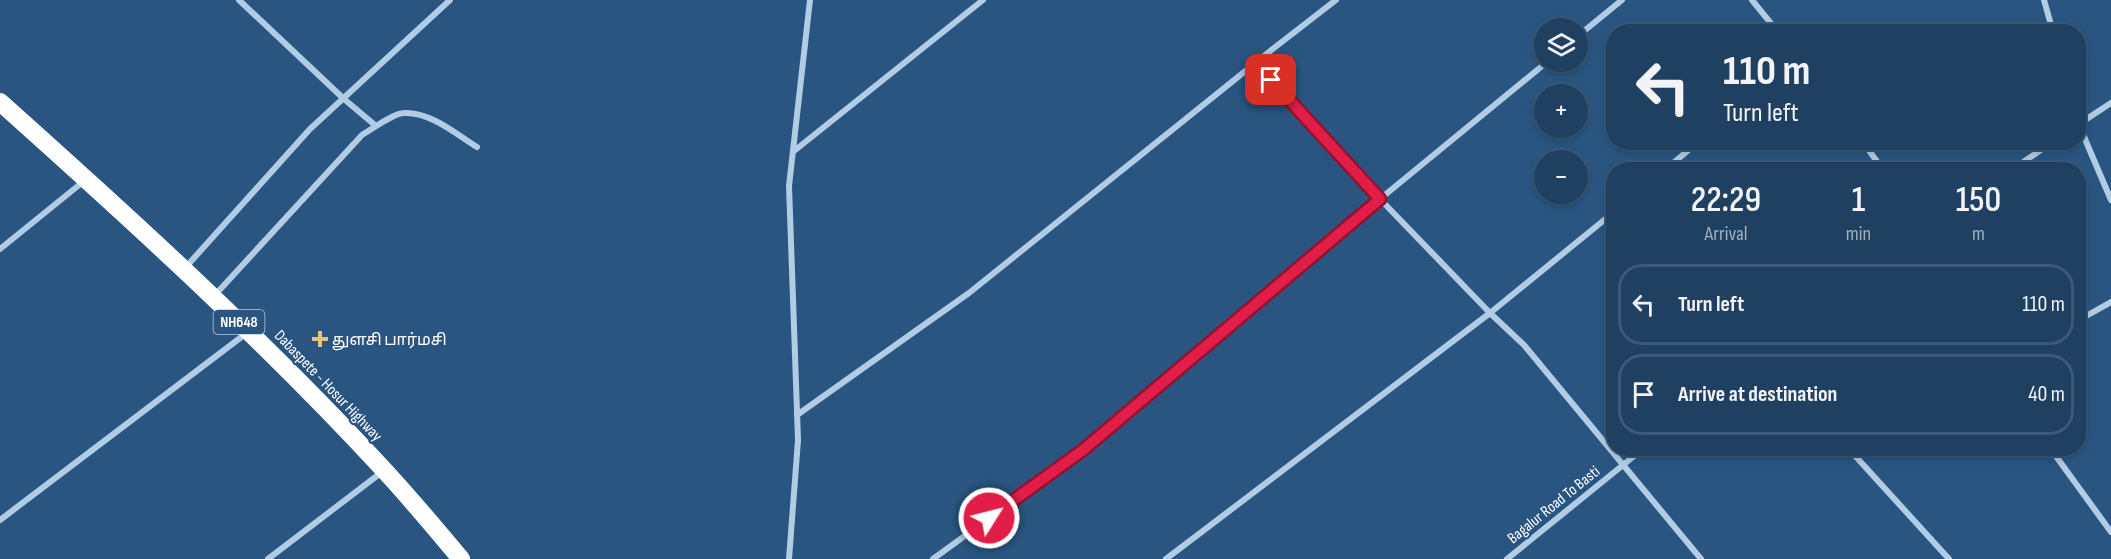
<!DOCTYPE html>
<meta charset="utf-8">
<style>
body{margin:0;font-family:"Sofia Sans Condensed","Noto Sans Tamil",sans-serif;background:#274766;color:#f1f3f6;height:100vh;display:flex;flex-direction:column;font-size:22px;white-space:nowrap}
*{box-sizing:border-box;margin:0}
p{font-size:20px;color:#a1afbd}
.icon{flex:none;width:33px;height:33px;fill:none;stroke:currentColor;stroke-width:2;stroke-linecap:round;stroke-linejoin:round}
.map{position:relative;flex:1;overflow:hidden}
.sheet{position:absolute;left:1606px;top:162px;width:480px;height:294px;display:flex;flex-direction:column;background:#1f4060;border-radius:24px;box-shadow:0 3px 9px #0003,0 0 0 2px #3c5975}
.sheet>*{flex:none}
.banner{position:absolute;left:1606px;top:24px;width:480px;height:126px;border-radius:24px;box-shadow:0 3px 9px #0003,0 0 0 2px #3c5975;background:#1f4060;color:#f1f3f6;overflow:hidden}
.tools{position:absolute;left:1534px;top:18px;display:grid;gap:12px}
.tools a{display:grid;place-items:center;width:54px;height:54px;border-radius:50%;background:#1f4060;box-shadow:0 3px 9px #0003,0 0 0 2px #3c5975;font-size:30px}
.pin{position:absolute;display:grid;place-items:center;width:51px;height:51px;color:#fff;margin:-26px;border-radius:12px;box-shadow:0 3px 9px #0006}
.me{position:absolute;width:66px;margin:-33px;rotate:54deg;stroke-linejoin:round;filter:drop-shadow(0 0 4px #0008)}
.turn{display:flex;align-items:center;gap:21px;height:126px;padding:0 18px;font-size:27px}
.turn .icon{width:78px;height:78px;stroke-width:2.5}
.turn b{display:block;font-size:42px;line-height:51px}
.eta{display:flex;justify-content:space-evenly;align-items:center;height:102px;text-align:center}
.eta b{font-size:36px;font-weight:600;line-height:42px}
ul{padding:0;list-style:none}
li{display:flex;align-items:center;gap:18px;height:81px;margin:0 12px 9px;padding:0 6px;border:3px solid #3c5975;border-radius:24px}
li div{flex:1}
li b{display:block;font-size:22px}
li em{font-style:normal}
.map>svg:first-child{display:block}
</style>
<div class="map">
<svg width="2111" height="559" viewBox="0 0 2111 559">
<rect width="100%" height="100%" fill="#295580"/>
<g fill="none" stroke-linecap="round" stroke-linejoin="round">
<path stroke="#b1cce5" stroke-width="6" d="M239,0L344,99L376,126
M1752,0L1778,32
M2044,0L2053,32
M1578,36L1622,0
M1547,62L1380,199L1490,313L1524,345L1701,559
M2079,124L2111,103
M2079,125L2111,200
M1863,142L1883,170
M794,151L983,0
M1665,170L1698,142
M2012,170L2052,142
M0,249L84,181
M185,268L310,129L450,0
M215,295L362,135C372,129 394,113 404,113C431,112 456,134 477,147
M2079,320L2111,302
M797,415L969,293L1274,48L1336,0
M1848,448L1949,559
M2050,448L2111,532
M0,520L248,332
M268,559L382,472
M789,559L798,440L789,186L810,0
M933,559L1083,450L1380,199L1255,63
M1166,559L1490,313L1614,212
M1507,559L1644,448"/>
<path stroke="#fff" stroke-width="18" d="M0,102C132,220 264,340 384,470C411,499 436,529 461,559"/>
</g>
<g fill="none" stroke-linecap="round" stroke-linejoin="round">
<defs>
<path id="route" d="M989,518L1083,450L1380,199L1271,80"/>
</defs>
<use href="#route" stroke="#92132f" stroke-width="15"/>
<use href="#route" stroke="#e11d48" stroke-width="10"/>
</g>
<path fill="#ecc278" stroke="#295580" stroke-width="2" d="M317 330h6v6h6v6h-6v6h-6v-6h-6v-6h6z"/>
<g text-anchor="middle" stroke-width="4.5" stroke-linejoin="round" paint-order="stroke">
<rect fill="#295580" stroke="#bfccd9" stroke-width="1.5" x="213.5" y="310" width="51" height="24" rx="4.5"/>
<g font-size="15" font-weight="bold" fill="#fff">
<text x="239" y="327">NH648</text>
</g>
<g font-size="16" fill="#fff" stroke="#295580" text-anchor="start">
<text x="332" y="345">துளசி பார்மசி</text>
</g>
<g font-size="16" fill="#fff" stroke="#295580">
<text transform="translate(329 385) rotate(46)" y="6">Dabaspete - Hosur Highway</text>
<text transform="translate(1553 504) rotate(-39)" y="6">Bagalur Road To Basti</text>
</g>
</g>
</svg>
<div class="tools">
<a><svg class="icon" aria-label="layers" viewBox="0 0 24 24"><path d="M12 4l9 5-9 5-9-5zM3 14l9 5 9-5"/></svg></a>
<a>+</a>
<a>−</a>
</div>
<div class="pin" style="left:1271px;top:80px;background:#d93025"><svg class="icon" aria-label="arrive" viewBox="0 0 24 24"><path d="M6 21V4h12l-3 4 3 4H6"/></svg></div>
<svg class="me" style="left:989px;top:518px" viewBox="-20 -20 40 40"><circle r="17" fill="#e11d48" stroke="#fff" stroke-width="3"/><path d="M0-11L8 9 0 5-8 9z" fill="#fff"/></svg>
<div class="banner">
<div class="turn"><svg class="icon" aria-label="left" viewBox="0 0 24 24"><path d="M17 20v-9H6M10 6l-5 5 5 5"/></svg><div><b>110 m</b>Turn left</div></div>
</div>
<section class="sheet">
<div class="eta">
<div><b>22:29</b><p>Arrival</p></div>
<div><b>1</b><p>min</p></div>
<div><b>150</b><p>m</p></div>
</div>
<ul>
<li><svg class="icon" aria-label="left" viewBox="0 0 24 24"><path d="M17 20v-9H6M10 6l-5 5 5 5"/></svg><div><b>Turn left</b></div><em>110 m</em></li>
<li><svg class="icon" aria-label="arrive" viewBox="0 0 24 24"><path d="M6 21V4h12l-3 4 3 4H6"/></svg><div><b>Arrive at destination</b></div><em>40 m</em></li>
</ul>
</section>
</div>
